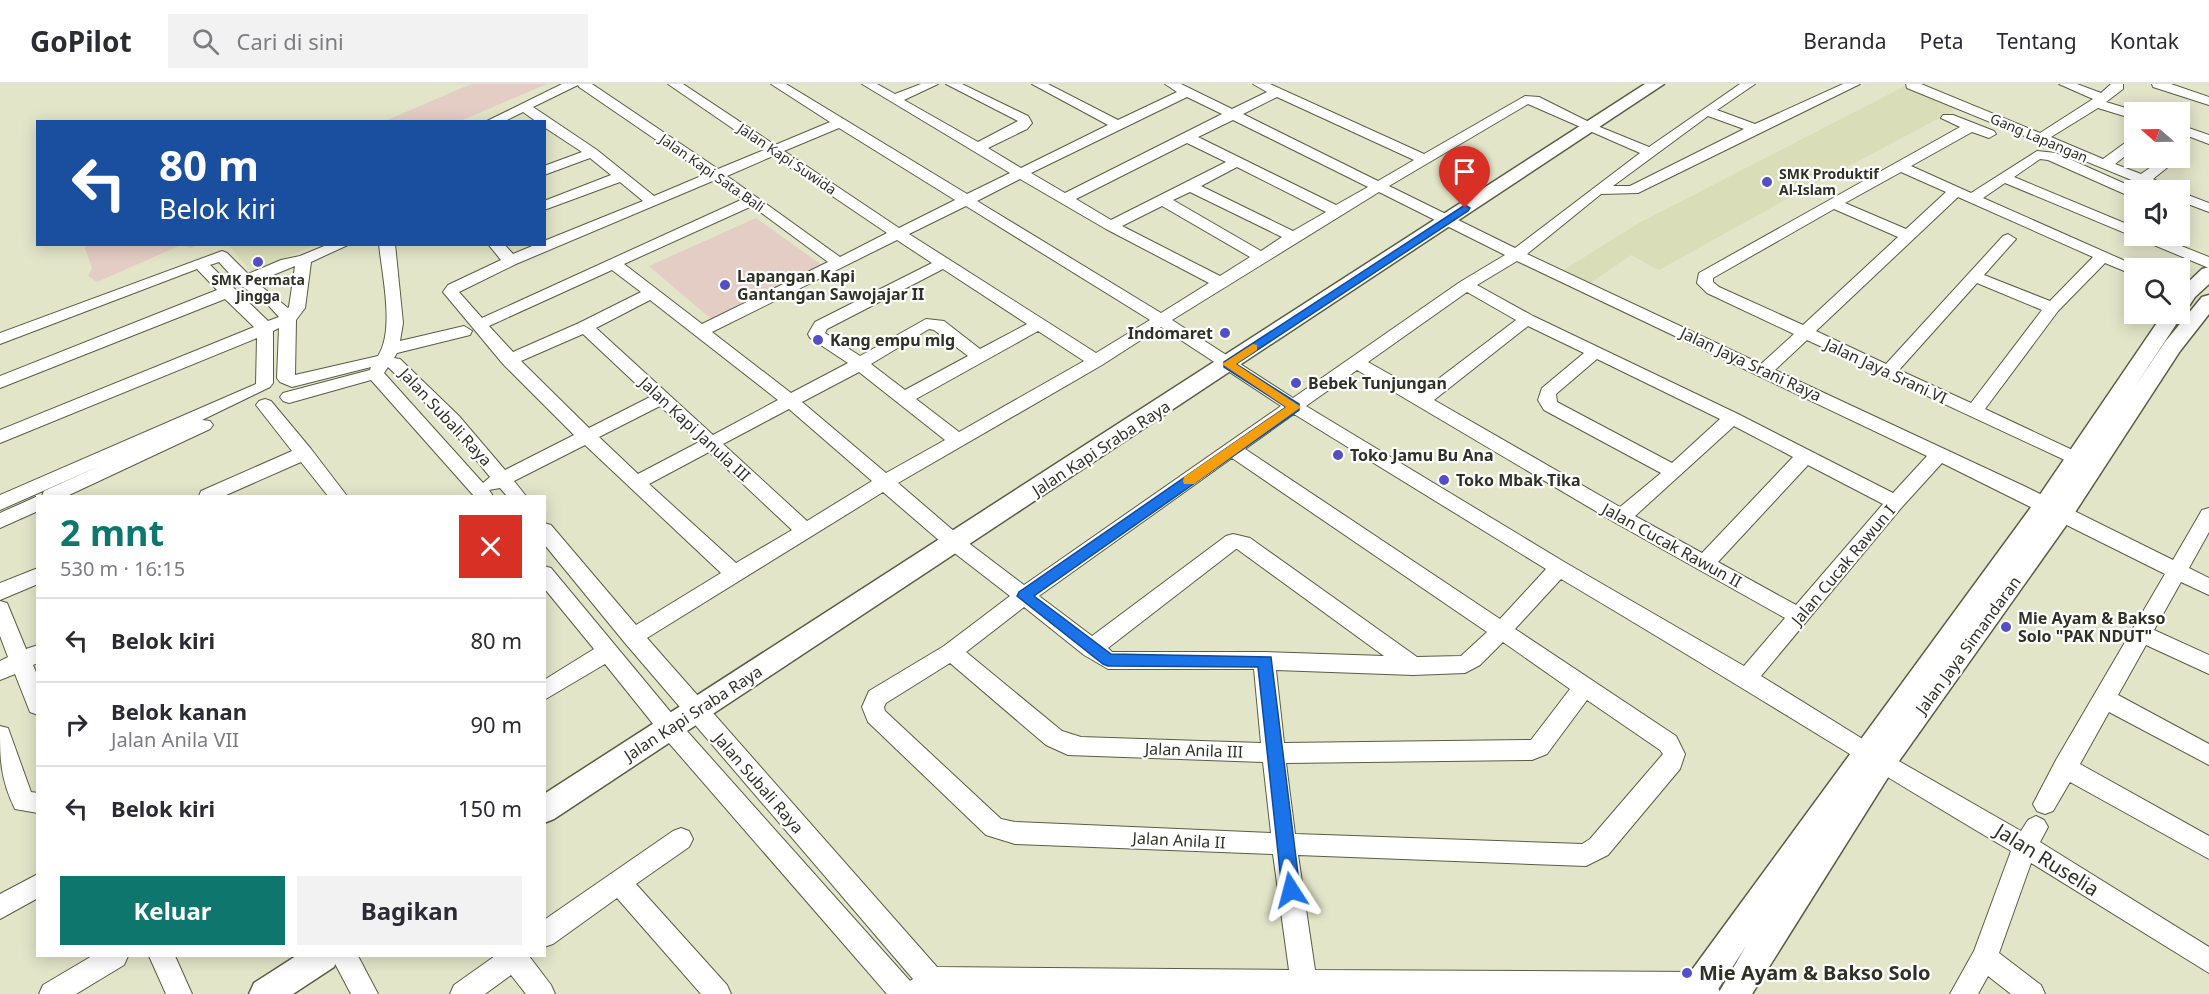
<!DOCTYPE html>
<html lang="id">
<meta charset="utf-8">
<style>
body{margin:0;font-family:"Noto Sans",sans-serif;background:#f2f2f3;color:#2b2b33;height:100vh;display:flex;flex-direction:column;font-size:22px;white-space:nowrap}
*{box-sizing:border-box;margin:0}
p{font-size:20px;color:#7c7c81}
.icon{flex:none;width:33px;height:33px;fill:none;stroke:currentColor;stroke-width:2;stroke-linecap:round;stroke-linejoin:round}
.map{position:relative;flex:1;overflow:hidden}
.drawer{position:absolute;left:36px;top:411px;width:510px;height:462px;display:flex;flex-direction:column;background:#fff;border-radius:0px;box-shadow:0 3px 15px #0003}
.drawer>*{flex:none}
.hud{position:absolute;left:36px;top:36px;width:510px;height:126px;border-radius:0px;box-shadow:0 3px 15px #0003;background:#1a4fa0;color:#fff;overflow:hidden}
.needle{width:39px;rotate:290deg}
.controls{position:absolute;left:2124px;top:18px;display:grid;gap:12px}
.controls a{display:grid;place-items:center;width:66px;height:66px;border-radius:0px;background:#fff;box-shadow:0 3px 15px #0003;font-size:30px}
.pin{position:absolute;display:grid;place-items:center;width:51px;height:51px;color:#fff;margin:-62px -26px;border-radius:50% 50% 50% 0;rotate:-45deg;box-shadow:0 0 6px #0007}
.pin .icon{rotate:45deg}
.me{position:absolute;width:66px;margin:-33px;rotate:351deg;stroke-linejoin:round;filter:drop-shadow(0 0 4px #0008)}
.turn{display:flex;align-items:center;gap:21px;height:126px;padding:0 24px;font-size:27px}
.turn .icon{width:78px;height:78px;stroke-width:2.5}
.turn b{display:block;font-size:42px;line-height:51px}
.round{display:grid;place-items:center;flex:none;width:63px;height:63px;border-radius:0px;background:#f2f2f3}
.overview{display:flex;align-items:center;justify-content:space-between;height:102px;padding:0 24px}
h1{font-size:36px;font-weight:700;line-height:45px;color:#0f766e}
.cta{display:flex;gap:12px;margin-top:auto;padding:12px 24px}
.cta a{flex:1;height:69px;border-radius:0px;background:#0f766e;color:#fff;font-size:24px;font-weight:700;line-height:69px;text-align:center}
.cta a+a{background:#f2f2f3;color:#2b2b33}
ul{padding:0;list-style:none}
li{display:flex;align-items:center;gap:18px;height:84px;padding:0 24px;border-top:2px solid #e1e1e2}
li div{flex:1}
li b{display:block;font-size:22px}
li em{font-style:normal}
header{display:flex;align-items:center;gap:36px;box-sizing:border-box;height:84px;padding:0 30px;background:#fff;border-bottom:2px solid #e1e1e2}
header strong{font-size:28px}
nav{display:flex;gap:33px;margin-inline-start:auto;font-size:21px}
.search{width:420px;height:54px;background:#f2f2f3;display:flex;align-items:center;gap:15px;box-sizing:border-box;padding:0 21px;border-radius:0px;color:#7c7c81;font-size:22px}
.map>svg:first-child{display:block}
</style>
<header>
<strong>GoPilot</strong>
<div class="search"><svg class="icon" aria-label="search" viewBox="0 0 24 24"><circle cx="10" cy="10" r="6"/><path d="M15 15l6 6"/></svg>Cari di sini</div>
<nav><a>Beranda</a><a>Peta</a><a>Tentang</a><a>Kontak</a></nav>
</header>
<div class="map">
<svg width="2209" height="910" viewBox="0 0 2209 910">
<rect width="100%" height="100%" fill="#e2e5c8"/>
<path fill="#d9ddb8" d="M1909,0L1962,22L1794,111L1659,186L1631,171L1589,200L1562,187L1639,139Z
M228,161H317L251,187Z"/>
<path fill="#e4cdc4" d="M471,0H547L460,37H385Z
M756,134L823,182L711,235L649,182Z
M84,161V160L198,161L191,164L181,161L97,198L88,192L92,184Z"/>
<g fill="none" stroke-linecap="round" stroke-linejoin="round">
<defs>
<path id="minor" d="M562,0H592L718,85L764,66L668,0H683L775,61L830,38L771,0H786L967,110L1010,89L862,0H877L895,10L921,0H938L904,16L978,58L1018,37L946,0H962L1028,32L1032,39L1027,45L988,64L1021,84L1108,41L1032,0H1048L1118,36L1177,8L1165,0H1181L1232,25L1267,8L1253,0H1270L1424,70L1525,12L1539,13L1595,41L1649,63L1740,0H1755L1717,26L1755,40L1843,0H1860L1638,109L1601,110L1527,170L1761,280L1794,250L1707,209L1697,199L1699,189L1960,43L1941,34L1943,31H1953L1994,47L1996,50L1989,54L1972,48L1911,82L1971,109L2037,67L2056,69L2139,106H2134V113L2129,112L2048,76L2040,75L2014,93L2134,143V152H2156L2209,173V184L2005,99L1983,114L2141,184H2134V191L2105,179L2058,227L1985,325L2081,370L2084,374L2081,378L2075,380L2069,378L1807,256L1775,286L2026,403L2173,476L2202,426L2209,424V448L2189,484L2209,494V511L2181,498L2154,546L2209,571V590L2146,561L2118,611L2209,660V681L2109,628L2080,680L2209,752V775L2070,698L2053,727L2045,730L2037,727L2033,720L2056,676L2165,490L1942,379L1902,423L1761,592L1890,672L2021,747L2028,736L2036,732L2044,736L2048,743L2040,758L2209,863V889L2031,779L1999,869L2041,901L2045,910H2011L1988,892L1978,910H1950L1974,867L2011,767C1860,678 1712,584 1561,495L1515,545L1676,652L1685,670L1680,685L1608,771L1586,782L1298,771L1315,886L1700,888C1711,893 1716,899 1721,910H887L662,651L605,580L544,616V596L594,565L544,504V482L551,484L678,637L910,897L913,895L625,559L544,460V439L551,441L636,541L721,489L585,361L514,397L526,412H507L500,404L489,406L493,412H474L371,296L289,319L283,317L280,313L283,309L370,286L371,283L292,303L280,298L277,294L279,244L273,247V299L270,303L202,336L210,337L213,341L210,345L67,412H42L44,407L104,380L0,426V411L256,300L257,254L0,359V346L254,243L225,215L0,304V292L217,206L197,185L0,260V249L222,167L227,169L248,190L281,176L300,172L329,160H350L311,178L305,224L296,236L295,291L378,272C395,246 382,191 379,160H395L403,239L400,257L464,242L472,247L470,251L397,269L394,274L400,275L459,332L505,386L574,351L503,280L443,208L448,201L501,176L488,160H504L513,170L537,160H544V157L643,117L620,98L544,126V117L611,91L590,74L544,91V82L582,68L544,43V38H537L523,28L503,38H485ZM578,1L579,3L706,90L654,112L597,66L533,23ZM1187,13L1222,30L1065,109L1031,89ZM1277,13L1414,76L1378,97L1243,30ZM1528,20L1640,69L1515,164L1389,102ZM1708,32L1744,45L1630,102H1613ZM1233,36L1368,103L1336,121L1198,53ZM839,44L955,116L899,144L784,67ZM1187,59L1226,78L1111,136L1076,115ZM773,72L887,149L840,173L727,92ZM1237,83L1326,128L1293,147L1201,102ZM1901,88L1946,108L1906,145L1845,119ZM1020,95L1106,145L1209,199L1161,229L977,117ZM715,96L743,115L482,234L459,208L516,180ZM1190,108L1282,153L1261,167L1173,116ZM1379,108L1505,171L1460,198L1293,314L1172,236ZM1958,113L2093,173L2050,217L1984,191L2016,155L2008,150L2003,152L1886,280L1816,247ZM752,122L828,178L702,240L624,180ZM966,122L1150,236L1096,269L909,150ZM1162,122L1250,173L1220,192L1122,142ZM1834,125L1898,153L1803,241L1719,203L1713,198V194ZM897,156L932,179L815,238L808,250L810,254L848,279L791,309L712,248ZM1517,177L1927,372L1893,409L1738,330L1533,232L1477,201ZM219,178L239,200L268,221L279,233L268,237L210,181ZM295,182L289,223L288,224L256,198ZM943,185L1027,240L980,265L944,237L926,235L860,272L825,249L827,245ZM612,186L641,208L579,239L513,268L489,242ZM1977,199L2042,226L1971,319L1899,286ZM1467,208L1516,236L1421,308L1368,278ZM650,216L778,316L713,351L596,244ZM1528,242L1584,269L1542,304L1538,316L1544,326L1661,389L1620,423L1434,316ZM1161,243L1281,322L1024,501L962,454L898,399L1102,281ZM929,245L934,246L968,272L905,306L871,280ZM1038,247L1084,277L959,348L916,315ZM583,250L650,313L589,344L521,277ZM1597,275L1720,335L1672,379L1557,318L1556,310ZM388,283L447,340L490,393L483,399L384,289ZM1357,286L1614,438L1785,534L1744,582L1566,479L1306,322ZM859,288L945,356L886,389L802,318ZM660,322L699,358L638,390L599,353ZM789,325L872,397L807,437L723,360ZM1294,330L1546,485L1500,535L1245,365ZM1734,342L1793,373L1702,469L1635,432ZM709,368L792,446L736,479L649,400ZM1232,374L1487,548L1461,572L1417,573L1250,454L1233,450L1226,452L1092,552L1039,512ZM1808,381L1883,420L1796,521L1718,478ZM883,408L948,464L1010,512L944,562L869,607L862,623L868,638L986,751L1015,760L1273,770L1289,886L937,883L647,554ZM1236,465H1237L1384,572L1265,568H1112L1108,564ZM1024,523L1084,571L1108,585H1254L1261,659L1081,653L1062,647L966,568ZM1503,558L1570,605L1531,656L1284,659L1276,586L1413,591L1465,589L1480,581ZM950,579L1046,661L1068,671L1263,678L1271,749L1015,738L1001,735L885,627L884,623L886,619ZM1587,616L1660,666L1663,670L1590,755L1582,760L1295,750L1286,679L1532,676L1547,670Z
M1906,0H1921L2040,49L2093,15L2059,0H2077L2101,9L2111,0H2123V5L2106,18L2139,28H2134V35L2098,24L2051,53L2103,75L2129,56L2134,55V65L2115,80L2141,90L2164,74H2179L2153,95L2174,106H2156L1907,4Z
M2152,0H2171L2209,13V21L2153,3Z
M2180,41L2209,51V60L2180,49Z
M2180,108L2209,119V128L2180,117Z
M265,315L271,317L311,365L347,412H328L301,378L224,412H199L201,407L292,367L256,321L259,317Z
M38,412V427L0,444V429Z
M38,484V500L0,516V499Z
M0,517L7,519L26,565L38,561V579L33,581L38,593V631L30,628L15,590L0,596V577L8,573L0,552Z
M0,642L8,644L31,708L38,709V729L15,725C0,694 0,675 0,642Z
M681,744L689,747L693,755L689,763L636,800L727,901L731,910H701L617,814L553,860L544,863V836L673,747Z
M38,790V814L0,835V810Z
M92,872H128L124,881L76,910H39L43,901Z
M149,872H175L192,910H166Z
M331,872H358L378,910H351Z
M495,872H529L551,901L555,910H526L511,891L485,910H450L454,901Z"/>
<path id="tertiary" d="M1645,0H1664L554,735L544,739V710Z
M2209,183V200L2195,213L2187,225L2181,227L2183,230L2134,304L2165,258L2202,213L2209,211V230L2180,267L2070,436L1892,687L1752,910H1718L1746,862L1715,910H1683L1689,890L2037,415L2163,230H2180L2181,205L2202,185Z
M296,872H339L334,883L293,910H249L254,899Z"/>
</defs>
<use href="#minor" stroke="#5a5d43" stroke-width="2"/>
<use href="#tertiary" stroke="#5a5d43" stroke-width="3"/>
<use href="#minor" fill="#fff" fill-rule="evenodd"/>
<use href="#tertiary" fill="#fff" fill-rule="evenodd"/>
</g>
<path fill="#1a73e8" stroke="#114b97" stroke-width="1.5" d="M1465,121L1470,124L1468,127L1236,280L1299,320V326L1034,512L1111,570L1271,573L1300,806L1297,811L1291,814L1285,811L1282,806L1258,583L1108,582L1103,580L1017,512L1019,508L1286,323L1224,283V278Z"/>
<path fill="#f59e0b" d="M1253,260L1257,261V266L1236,280L1301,323L1194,400H1184L1183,397L1184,393L1286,323L1222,280Z"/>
<g fill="#554fc6" stroke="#fff" stroke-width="2">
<circle cx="1767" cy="98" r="6"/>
<circle cx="258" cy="178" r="6"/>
<circle cx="725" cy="201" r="6"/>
<circle cx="1225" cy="249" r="6"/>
<circle cx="818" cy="256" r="6"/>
<circle cx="1296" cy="299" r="6"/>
<circle cx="1338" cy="371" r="6"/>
<circle cx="1444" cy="396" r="6"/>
<circle cx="2006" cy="543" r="6"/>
<circle cx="1687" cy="889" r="6"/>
</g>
<g text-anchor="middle" stroke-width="4.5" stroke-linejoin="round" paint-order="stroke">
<g font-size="14" fill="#303126" stroke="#fff">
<text transform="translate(2039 54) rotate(23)" y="5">Gang Lapangan</text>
<text transform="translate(787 75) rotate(34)" y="5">Jalan Kapi Suwida</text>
<text transform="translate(712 89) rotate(35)" y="5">Jalan Kapi Sata Bali</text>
</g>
<g font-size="14" font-weight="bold" fill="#303126" stroke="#fff" text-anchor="start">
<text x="1779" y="95">SMK Produktif<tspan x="1779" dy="16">Al-Islam</tspan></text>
<text x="258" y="201" text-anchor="middle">SMK Permata<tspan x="258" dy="16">Jingga</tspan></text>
</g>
<g font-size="16" font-weight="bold" fill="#303126" stroke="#fff" text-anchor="start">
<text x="737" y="198">Lapangan Kapi<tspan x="737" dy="18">Gantangan Sawojajar II</tspan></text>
<text x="1213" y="255" text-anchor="end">Indomaret</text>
<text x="830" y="262">Kang empu mlg</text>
<text x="1308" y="305">Bebek Tunjungan</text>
<text x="1350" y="377">Toko Jamu Bu Ana</text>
<text x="1456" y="402">Toko Mbak Tika</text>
<text x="2018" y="540">Mie Ayam &amp; Bakso<tspan x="2018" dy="18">Solo "PAK NDUT"</tspan></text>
</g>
<g font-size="16" fill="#303126" stroke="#fff">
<text transform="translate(1751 280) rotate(25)" y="6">Jalan Jaya Srani Raya</text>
<text transform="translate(1886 287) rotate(25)" y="6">Jalan Jaya Srani VI</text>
<text transform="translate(446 333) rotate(47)" y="6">Jalan Subali Raya</text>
<text transform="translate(695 345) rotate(43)" y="6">Jalan Kapi Janula III</text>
<text transform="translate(1101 364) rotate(-33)" y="6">Jalan Kapi Sraba Raya</text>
<text transform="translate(1672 461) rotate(29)" y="6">Jalan Cucak Rawun II</text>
<text transform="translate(1843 481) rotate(-50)" y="6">Jalan Cucak Rawun I</text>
<text transform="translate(1968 561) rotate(-54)" y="6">Jalan Jaya Simandaran</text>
<text transform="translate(693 629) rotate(-33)" y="6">Jalan Kapi Sraba Raya</text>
<text transform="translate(1194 666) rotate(2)" y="6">Jalan Anila III</text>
<text transform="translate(759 699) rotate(49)" y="6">Jalan Subali Raya</text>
<text transform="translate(1179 756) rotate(3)" y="6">Jalan Anila II</text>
</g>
<g font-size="20" fill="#303126" stroke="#fff">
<text transform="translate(2047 776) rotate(32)" y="7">Jalan Ruselia</text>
</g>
<g font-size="20" font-weight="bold" fill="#303126" stroke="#fff" text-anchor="start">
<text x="1699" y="896">Mie Ayam &amp; Bakso Solo</text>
</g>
</g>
</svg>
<div class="controls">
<a><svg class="needle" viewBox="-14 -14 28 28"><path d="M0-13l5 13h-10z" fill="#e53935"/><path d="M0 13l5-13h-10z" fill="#7c7c81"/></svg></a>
<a><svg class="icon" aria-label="sound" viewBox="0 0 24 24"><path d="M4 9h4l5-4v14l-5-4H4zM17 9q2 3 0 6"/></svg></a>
<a><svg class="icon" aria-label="search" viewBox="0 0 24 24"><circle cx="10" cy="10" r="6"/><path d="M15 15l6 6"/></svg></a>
</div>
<div class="pin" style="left:1465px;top:124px;background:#d93025"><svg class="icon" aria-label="arrive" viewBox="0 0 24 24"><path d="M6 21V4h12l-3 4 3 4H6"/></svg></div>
<svg class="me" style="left:1291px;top:806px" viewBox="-20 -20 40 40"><path d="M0-17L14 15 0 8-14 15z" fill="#1a73e8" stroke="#fff" stroke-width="4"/></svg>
<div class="hud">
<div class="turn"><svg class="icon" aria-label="left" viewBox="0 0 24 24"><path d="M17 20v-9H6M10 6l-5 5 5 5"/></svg><div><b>80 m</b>Belok kiri</div></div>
</div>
<section class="drawer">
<div class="overview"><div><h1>2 mnt</h1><p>530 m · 16:15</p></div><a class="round" style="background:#d93025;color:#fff"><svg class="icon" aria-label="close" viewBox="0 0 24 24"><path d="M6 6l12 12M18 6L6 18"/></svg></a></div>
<ul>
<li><svg class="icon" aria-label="left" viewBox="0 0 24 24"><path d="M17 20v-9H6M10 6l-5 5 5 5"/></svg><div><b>Belok kiri</b></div><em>80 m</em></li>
<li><svg class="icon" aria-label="right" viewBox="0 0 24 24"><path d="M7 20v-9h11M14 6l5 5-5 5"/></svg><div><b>Belok kanan</b><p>Jalan Anila VII</p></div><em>90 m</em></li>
<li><svg class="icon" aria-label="left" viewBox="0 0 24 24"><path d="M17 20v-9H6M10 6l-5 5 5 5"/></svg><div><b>Belok kiri</b></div><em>150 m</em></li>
</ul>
<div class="cta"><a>Keluar</a><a>Bagikan</a></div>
</section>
</div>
